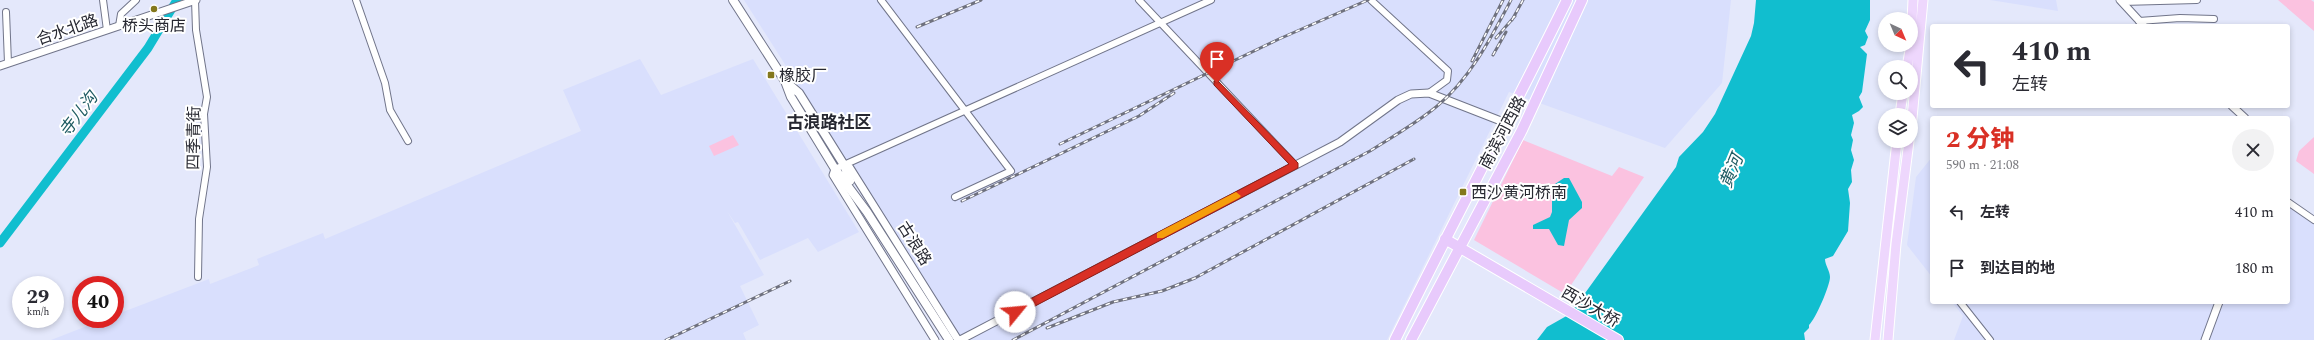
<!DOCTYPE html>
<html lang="zh">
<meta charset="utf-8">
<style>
body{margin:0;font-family:Spectral,"Noto Sans SC",serif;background:#f2f2f3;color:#2b2b33;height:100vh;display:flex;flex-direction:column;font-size:15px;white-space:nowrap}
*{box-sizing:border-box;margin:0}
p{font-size:13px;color:#7c7c81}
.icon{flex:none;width:22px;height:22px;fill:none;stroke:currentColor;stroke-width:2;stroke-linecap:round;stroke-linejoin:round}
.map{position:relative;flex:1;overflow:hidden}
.sheet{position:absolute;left:1930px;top:116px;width:360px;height:188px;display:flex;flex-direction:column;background:#fff;border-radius:4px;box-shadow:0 2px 6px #0003}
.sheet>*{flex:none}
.guide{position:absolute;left:1930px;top:24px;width:360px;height:84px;border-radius:4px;box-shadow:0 2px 6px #0003;background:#fff;color:#2b2b33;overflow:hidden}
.needle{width:26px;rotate:136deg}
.fabs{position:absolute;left:1878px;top:12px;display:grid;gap:8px}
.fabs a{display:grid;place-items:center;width:40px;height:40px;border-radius:50%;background:#fff;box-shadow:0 2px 6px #0003;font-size:20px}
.speed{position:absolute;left:12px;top:276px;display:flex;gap:8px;font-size:20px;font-weight:700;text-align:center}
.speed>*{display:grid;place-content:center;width:52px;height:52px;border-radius:50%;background:#fff;box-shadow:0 2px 6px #0003;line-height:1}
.speed small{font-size:10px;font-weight:400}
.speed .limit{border:6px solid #d22;background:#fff;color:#111}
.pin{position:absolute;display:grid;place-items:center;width:34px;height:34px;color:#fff;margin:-41px -17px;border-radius:50% 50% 50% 0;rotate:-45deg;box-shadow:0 0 4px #0007}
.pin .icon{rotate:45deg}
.me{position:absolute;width:44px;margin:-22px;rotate:62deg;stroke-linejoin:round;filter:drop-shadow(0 0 3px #0008)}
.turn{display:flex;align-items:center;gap:14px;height:84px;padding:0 16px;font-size:18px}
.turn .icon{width:52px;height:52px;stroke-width:2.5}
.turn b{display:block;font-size:28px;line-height:34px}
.round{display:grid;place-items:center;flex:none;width:42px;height:42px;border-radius:21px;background:#f2f2f3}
.headline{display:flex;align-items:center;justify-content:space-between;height:68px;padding:0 16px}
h1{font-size:24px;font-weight:800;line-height:30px;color:#d93025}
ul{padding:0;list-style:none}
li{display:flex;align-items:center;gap:12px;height:56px;padding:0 16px}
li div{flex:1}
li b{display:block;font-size:15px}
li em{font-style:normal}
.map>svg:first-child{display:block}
</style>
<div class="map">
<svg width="2314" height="340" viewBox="0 0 2314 340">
<rect width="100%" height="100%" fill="#e4e8fb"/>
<path fill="#d9dffd" d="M744,0H1731L1722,83L1665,148L1509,92L1387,340H950L958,336Z
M1990,0H2056L2058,11Z
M640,59L661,95L753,59L859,232L818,252L808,238L760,260L738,222L735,223L727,211L764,275L740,286L759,325L743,333L746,340H51L105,319H115V315L209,279L210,284L259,265L257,259L323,233L325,239L581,131L563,90Z
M1932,157V277L1907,245L1916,177Z
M2288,200L2314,217V340H1954L1963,316L1952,302H2288Z"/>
<path fill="#fbc2e0" d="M2278,0H2311L2314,2V31Z
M733,135L739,145L714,156L709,146Z
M2314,137V174L2296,161L2299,151Z
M1523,140L1612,176L1619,167L1644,177L1565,294L1474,240Z"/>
<path fill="#11becf" d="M1756,0H1870V20L1865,31L1868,37L1865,45L1860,47L1867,54L1862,92L1859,97L1863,107L1859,111L1852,115L1854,123L1851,135L1853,140L1851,150L1854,160L1851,170L1852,182L1848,189L1850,203L1848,231L1833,256L1825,259C1825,265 1830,271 1830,277C1830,286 1815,320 1809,325V328L1804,333L1805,340H1537L1547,327L1570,314L1676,167L1679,157L1703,132L1715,114L1751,36L1754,23Z
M1564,178H1569L1582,202V208L1569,220L1564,246L1558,245L1549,229H1533V225L1550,217L1552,212V186Z"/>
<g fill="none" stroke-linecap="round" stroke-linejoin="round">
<path stroke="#11becf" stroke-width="9" d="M0,243L148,48L177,0"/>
<defs>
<path id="minor" d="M103,0L107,30
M195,0L196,30L207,97L204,114L207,167L199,219L198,277
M356,0L385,83L390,110L408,141
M881,0L1011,171L955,197
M1139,0L1295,165
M1371,0L1448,71L1447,80L1429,93
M2122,2L2197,0
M6,12L8,63
M2139,21L2180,18L2214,19
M119,26L121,14L136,0
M835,169L1211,0
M2288,202L2314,220
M1960,302L1990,340"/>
<path id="tertiary" d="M2120,0L2144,26
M0,66L196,0
M2232,106L2245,118
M844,165L850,168L958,340
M835,169L833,175L935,340
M960,340L1340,142L1398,100L1411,94L1429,93L1506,123
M2205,340L2219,302"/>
<path id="secondary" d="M733,0L785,81L791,97L835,169L867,212L949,340
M785,81L799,93L844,165L850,181"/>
<path id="primary" d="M1911,42L1913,0
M1907,67L1911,45
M1900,115L1903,93
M1911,129L1923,0
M1875,340L1897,141
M1888,340L1896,244L1909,141"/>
<path id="trunk" d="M1445,239L1618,340
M1395,340C1451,226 1511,114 1567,0
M1411,340L1522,130L1582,0"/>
</defs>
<use href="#minor" stroke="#71758a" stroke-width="8"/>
<use href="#tertiary" stroke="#71758a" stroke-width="9"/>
<use href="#secondary" stroke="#71758a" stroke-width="10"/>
<use href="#primary" stroke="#fff" stroke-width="11"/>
<use href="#trunk" stroke="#fff" stroke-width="12"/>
<use href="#minor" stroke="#fff" stroke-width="6"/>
<use href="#tertiary" stroke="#fff" stroke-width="7"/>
<use href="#secondary" stroke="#fff" stroke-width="8"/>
<use href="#primary" stroke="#eed7fd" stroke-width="9"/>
<use href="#trunk" stroke="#e8cafc" stroke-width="10"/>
<defs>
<path id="rail" d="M1512,20L1523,0
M917,27L981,0
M1496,38L1515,16
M1493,55L1506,32
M1472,61L1503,0
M1060,144L1279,39L1368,0
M962,201L1139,116L1174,93
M1047,328L1113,302L1162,291L1195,278L1414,159
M666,340L790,281
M1013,340L1370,151C1392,137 1415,124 1436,107C1470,79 1491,38 1511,0"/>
</defs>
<use href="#rail" stroke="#6f717e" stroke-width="3"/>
<use href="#rail" stroke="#fff" stroke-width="1.5" stroke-dasharray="4.5" stroke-linecap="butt"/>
</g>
<path fill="#d93025" stroke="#8d1f18" d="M1217,80L1298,163V168L1018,315H1011V309L1289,164L1214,85V81Z"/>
<path fill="#f59e0b" d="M1236,192L1241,196L1239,198L1163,238H1157V233Z"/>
<g fill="#84781c" stroke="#fff" stroke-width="1.5">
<circle cx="154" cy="9" r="4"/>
<rect x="767" y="71" width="8" height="8" rx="2"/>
<rect x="1459" y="188" width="8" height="8" rx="2"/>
</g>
<g text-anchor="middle" stroke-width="4" stroke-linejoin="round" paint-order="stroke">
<g font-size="16" fill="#272831" stroke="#fff" text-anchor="start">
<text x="154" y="31" text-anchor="middle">桥头商店</text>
<text x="779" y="81">橡胶厂</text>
<text x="1471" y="198">西沙黄河桥南</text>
</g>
<g font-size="16" fill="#272831" stroke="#fff">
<text transform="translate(67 29) rotate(-19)" y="6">合水北路</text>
<text transform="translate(1502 132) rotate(-62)" y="6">南滨河西路</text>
<text transform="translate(193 138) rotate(-89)" y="6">四季青街</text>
<text transform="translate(915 243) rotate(58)" y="6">古浪路</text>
<text transform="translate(1591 306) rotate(30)" y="6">西沙大桥</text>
</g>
<g font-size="17" font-style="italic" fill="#1f5b62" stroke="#fff">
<text transform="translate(78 114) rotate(-53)" y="6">寺儿沟</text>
<text transform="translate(1731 171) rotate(-67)" y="6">黄河</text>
</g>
<g font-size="17" font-weight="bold" fill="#272831" stroke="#fff">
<text x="829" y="128">古浪路社区</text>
</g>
</g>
</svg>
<div class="fabs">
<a><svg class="needle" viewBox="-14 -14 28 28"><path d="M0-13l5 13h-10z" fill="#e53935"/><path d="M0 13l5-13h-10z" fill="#7c7c81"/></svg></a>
<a><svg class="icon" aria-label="search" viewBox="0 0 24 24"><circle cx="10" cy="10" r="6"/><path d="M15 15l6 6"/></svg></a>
<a><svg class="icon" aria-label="layers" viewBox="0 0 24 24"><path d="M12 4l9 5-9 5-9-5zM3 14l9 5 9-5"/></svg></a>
</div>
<div class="speed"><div>29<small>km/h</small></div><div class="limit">40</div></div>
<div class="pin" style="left:1217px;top:83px;background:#d93025"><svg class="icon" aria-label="arrive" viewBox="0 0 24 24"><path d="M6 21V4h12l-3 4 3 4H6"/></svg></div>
<svg class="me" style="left:1015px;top:312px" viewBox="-20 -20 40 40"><circle r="19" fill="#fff"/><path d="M0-13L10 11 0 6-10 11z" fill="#d93025"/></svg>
<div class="guide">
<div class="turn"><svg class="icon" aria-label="left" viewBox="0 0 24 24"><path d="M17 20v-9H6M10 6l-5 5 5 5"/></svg><div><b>410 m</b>左转</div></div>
</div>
<section class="sheet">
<div class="headline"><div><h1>2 分钟</h1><p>590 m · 21:08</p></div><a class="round"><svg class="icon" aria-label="close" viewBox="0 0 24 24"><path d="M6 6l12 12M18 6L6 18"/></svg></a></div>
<ul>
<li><svg class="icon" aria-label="left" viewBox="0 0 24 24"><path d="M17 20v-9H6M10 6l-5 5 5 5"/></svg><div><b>左转</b></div><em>410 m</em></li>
<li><svg class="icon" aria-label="arrive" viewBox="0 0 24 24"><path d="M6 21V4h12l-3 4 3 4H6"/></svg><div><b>到达目的地</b></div><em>180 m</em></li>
</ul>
</section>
</div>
